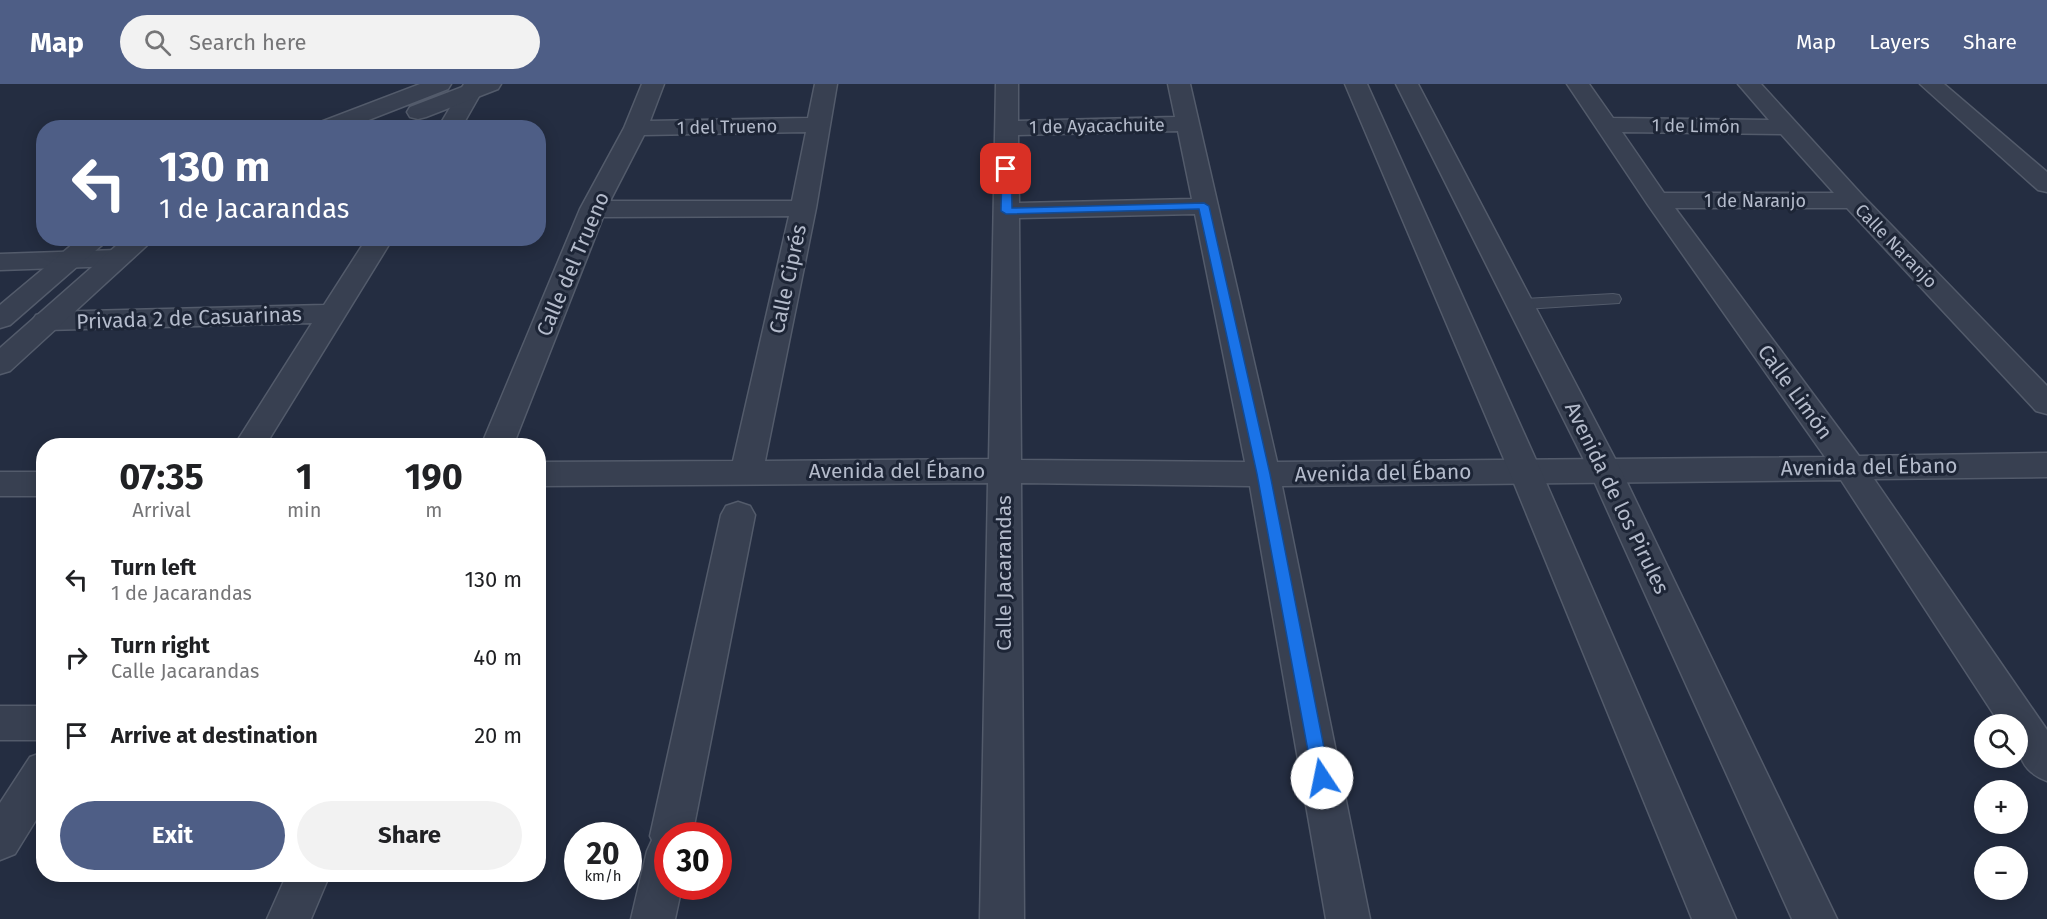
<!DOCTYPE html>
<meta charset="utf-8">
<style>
body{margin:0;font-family:"Fira Sans",sans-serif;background:#f2f2f2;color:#202124;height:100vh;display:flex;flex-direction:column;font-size:22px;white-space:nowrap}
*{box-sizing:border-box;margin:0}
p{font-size:20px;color:#757577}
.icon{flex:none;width:33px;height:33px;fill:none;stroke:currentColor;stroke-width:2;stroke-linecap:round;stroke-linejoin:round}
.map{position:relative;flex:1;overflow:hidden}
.drawer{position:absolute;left:36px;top:354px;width:510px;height:444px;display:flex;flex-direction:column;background:#fff;border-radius:24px;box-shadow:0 3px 15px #0003}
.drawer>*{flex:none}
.guide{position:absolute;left:36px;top:36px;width:510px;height:126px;border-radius:24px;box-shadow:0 3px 15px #0003;background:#4e5e86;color:#fff;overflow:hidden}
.controls{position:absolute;left:1974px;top:630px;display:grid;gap:12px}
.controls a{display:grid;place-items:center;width:54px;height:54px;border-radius:50%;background:#fff;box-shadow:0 3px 15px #0003;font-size:30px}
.speed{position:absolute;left:564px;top:738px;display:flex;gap:12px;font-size:30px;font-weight:700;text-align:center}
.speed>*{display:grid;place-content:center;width:78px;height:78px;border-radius:50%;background:#fff;box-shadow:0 3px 15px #0003;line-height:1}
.speed small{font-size:15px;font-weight:400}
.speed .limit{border:9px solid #d22;background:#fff;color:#111}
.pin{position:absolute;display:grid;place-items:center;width:51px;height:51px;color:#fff;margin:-26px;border-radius:12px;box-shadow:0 3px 9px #0006}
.me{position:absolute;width:66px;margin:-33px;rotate:349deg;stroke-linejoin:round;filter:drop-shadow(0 0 4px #0008)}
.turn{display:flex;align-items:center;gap:21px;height:126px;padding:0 24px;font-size:27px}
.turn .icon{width:78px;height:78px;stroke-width:2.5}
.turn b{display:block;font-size:42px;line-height:51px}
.eta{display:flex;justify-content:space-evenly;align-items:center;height:102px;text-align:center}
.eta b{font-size:36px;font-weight:700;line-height:42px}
.button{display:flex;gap:12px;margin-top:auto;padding:12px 24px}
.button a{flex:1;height:69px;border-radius:36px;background:#4e5e86;color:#fff;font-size:24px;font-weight:700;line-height:69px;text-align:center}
.button a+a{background:#f2f2f2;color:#202124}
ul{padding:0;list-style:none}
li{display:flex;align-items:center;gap:18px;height:78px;padding:0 24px}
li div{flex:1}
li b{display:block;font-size:22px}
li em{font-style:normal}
header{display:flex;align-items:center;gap:36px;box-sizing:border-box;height:84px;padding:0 30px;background:#4e5e86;color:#fff}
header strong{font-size:28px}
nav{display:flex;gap:33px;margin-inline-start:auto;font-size:21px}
.search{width:420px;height:54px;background:#f2f2f2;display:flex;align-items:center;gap:15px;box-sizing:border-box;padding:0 21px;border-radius:33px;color:#757577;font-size:22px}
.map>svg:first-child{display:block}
</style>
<header>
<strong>Map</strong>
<div class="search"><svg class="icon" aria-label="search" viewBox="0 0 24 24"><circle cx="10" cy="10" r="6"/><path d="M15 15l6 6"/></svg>Search here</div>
<nav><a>Map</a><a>Layers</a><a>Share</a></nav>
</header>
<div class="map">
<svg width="2047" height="835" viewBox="0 0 2047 835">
<rect width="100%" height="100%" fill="#242d41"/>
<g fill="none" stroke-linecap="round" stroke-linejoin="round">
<defs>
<path id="service" d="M1613,210L1619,211L1621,215L1619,219L1522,225L1514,220L1522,215Z"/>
<path id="minor" d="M464,0H486L461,44H438Z
M642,0H664L650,37L808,34L815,0H837L816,124L765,377L989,375L996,0H1018V37L1175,33L1168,0H1190L1277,378L1825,373L1648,121L1567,0H1589L1613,34L1769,36L1738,0H1761L1863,112L2047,302V330L2036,327L1847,124H1675L1859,372L2047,369V393L1874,395L2047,646V697C2018,686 2018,668 2018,640H2000L1841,396L1282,402L1370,835H1326L1250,402L1021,399L1024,835H980L988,399L538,402V378L733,377L789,132L603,133L513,362H481L580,125L624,44ZM1178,47L1192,115L1019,119L1018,51ZM806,48L792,117H610L644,51ZM1622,48L1781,50L1834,109H1664ZM1195,130L1245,378L1021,376L1019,134Z
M1920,0H1944L2047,88V108L2038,106Z
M367,154H393L265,362H234L312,239L46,246L36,243L32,237L36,231L46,228L324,221Z
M117,166L126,168L130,174L126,180L117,182L0,186V170Z
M0,388H44V412H0Z
M738,418L750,422L755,431L692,752H668V802H682L675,835H631L647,767L652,756L650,752L721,431L726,422Z
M0,622H44V656H0Z
M44,668V723L15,770L0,776V719L30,673Z
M287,790H330L311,835H267Z"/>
<path id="tertiary" d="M420,0H451L448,5L348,44H315L318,39Z
M470,0H501L498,5L426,33L418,35L410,33L407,28L410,23Z
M1345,0H1367L1541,387L1736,835H1692L1509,387Z
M1396,0H1418L1622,388L1837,835H1792L1590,388Z
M80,154H110L10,241L0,244V221Z
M125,154H155L10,287L0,290V264Z"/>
</defs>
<use href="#service" stroke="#535b6b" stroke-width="2"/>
<use href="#minor" stroke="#535b6b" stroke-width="3"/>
<use href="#tertiary" stroke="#535b6b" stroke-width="3"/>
<use href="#service" fill="#384051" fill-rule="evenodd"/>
<use href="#minor" fill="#384051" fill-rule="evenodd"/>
<use href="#tertiary" fill="#384051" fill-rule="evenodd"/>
</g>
<path fill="#1a73e8" stroke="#114b97" stroke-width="1.5" d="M1006,82L1011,85L1012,124L1204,119L1209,122L1270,390L1330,694L1328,700L1322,702L1316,700L1313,694L1257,390L1199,125L1006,130L1001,127L1002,85Z"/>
<g text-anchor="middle" stroke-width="6" stroke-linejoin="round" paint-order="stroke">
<g font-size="18" fill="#b4bbcb" stroke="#1d2536">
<text transform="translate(1097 42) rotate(-1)" y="6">1 de Ayacachuite</text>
<text transform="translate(1696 42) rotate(1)" y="6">1 de Limón</text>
<text transform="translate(727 43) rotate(-1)" y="6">1 del Trueno</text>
<text x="1755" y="123">1 de Naranjo</text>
<text transform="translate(1896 162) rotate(46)" y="6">Calle Naranjo</text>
</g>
<g font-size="21" fill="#b4bbcb" stroke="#1d2536">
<text transform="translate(573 180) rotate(-67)" y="7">Calle del Trueno</text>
<text transform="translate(788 195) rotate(-78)" y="7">Calle Ciprés</text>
<text transform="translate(189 234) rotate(-2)" y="7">Privada 2 de Casuarinas</text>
<text transform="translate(1795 308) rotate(54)" y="7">Calle Limón</text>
<text transform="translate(1869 383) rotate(-1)" y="7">Avenida del Ébano</text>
<text x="897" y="394">Avenida del Ébano</text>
<text transform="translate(1383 389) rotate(-1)" y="7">Avenida del Ébano</text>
<text transform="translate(1617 414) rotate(64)" y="7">Avenida de los Pirules</text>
<text transform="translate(1004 489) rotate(-90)" y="7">Calle Jacarandas</text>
</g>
</g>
</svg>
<div class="controls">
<a><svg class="icon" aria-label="search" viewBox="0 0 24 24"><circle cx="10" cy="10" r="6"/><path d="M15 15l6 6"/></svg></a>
<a>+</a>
<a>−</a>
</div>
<div class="speed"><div>20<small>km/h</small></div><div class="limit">30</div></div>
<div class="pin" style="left:1006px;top:85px;background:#d93025"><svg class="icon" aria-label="arrive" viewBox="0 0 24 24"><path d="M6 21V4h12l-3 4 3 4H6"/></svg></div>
<svg class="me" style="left:1322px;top:694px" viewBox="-20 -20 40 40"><circle r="19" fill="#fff"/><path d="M0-13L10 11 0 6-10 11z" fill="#1a73e8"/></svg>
<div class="guide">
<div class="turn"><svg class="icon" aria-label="left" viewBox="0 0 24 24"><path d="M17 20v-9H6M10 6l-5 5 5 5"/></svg><div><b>130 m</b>1 de Jacarandas</div></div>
</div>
<section class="drawer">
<div class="eta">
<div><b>07:35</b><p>Arrival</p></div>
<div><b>1</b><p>min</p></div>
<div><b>190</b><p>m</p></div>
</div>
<ul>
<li><svg class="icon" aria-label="left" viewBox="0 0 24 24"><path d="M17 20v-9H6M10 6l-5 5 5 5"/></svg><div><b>Turn left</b><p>1 de Jacarandas</p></div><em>130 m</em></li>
<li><svg class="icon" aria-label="right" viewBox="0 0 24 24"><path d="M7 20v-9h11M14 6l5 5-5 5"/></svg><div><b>Turn right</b><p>Calle Jacarandas</p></div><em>40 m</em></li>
<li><svg class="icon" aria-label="arrive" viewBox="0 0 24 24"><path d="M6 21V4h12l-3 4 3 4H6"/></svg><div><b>Arrive at destination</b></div><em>20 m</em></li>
</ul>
<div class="button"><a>Exit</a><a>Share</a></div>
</section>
</div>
